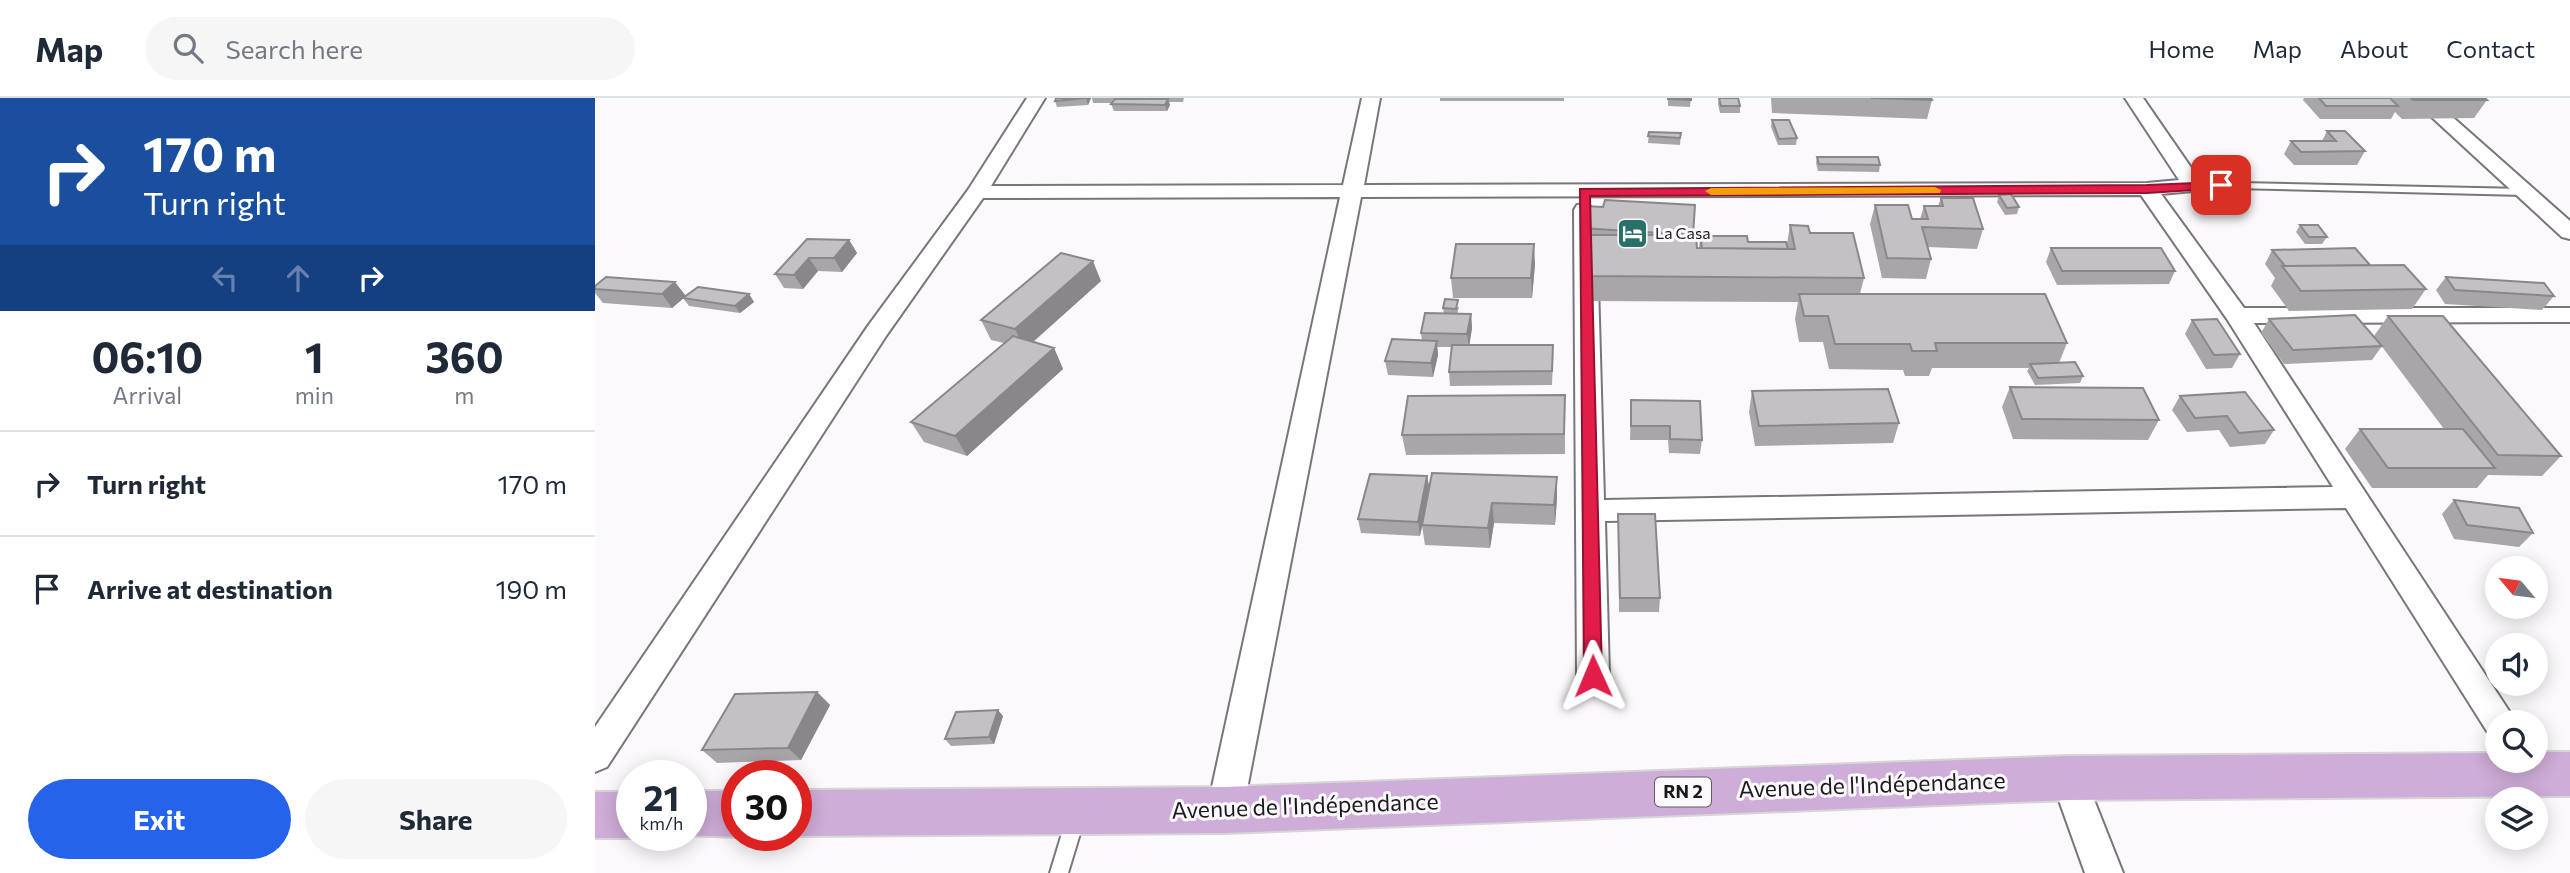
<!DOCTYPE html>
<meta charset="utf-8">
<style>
body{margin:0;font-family:Commissioner,sans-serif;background:#f6f6f7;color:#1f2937;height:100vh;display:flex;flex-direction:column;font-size:26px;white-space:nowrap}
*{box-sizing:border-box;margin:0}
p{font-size:23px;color:#747a83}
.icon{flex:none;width:38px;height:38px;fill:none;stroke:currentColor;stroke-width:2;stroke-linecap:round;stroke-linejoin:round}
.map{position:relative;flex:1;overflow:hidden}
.panel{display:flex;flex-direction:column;background:#fff;width:595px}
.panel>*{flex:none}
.banner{background:#1a4fa0;color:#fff;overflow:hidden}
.needle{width:46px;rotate:299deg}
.tools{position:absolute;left:1890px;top:458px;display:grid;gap:14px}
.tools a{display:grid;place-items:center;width:63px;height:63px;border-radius:50%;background:#fff;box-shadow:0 4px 18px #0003;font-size:35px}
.speed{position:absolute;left:21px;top:662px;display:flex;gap:14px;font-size:35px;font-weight:700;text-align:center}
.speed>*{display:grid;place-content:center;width:91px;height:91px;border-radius:50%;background:#fff;box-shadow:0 4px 18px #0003;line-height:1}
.speed small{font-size:18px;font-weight:400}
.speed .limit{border:10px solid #d22;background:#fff;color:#111}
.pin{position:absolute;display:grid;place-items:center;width:60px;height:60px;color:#fff;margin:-30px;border-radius:14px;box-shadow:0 4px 10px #0006}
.me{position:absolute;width:77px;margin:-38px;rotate:359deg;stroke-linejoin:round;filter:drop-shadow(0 0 5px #0008)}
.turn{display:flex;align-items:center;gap:24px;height:147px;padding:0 28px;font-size:32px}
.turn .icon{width:91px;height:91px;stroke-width:2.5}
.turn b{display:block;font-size:49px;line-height:60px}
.lanes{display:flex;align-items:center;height:66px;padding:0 28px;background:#0003;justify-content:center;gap:35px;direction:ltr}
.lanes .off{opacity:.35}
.eta{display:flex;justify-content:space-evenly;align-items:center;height:119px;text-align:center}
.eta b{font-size:42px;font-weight:700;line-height:49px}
.cta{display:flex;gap:14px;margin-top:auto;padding:14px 28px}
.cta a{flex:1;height:80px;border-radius:42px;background:#2563eb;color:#fff;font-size:28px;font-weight:700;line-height:80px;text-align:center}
.cta a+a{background:#f6f6f7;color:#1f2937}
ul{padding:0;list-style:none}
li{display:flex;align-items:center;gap:21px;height:105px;padding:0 28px;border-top:2px solid #e0e1e3}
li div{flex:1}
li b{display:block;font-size:26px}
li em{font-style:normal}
header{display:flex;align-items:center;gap:42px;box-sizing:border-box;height:98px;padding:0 35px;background:#fff;border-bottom:2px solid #e0e1e3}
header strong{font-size:33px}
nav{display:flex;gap:38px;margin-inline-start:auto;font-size:24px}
.search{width:490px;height:63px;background:#f6f6f7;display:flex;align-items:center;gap:18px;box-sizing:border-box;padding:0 24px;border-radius:38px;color:#747a83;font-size:26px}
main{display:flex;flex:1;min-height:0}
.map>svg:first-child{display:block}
</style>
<header>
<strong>Map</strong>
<div class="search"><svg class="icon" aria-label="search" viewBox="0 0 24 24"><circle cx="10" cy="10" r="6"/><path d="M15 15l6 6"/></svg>Search here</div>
<nav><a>Home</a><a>Map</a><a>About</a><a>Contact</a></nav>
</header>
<main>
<section class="panel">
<div class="banner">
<div class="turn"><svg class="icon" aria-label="right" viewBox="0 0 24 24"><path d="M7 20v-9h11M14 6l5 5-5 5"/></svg><div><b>170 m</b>Turn right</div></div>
<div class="lanes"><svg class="icon off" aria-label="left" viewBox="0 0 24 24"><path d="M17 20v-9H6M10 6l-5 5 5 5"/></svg><svg class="icon off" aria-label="ahead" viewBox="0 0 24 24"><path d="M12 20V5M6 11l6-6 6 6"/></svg><svg class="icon" aria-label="right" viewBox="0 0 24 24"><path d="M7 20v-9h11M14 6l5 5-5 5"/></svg></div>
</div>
<div class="eta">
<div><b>06:10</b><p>Arrival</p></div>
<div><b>1</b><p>min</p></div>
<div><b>360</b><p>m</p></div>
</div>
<ul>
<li><svg class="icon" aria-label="right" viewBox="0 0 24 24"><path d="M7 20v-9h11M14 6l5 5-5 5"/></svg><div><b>Turn right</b></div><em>170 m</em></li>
<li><svg class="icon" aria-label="arrive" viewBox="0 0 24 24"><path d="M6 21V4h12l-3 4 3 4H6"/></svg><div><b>Arrive at destination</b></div><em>190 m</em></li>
</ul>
<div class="cta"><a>Exit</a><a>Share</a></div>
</section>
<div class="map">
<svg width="1975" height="775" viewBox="0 0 1975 775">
<rect width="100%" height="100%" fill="#fcf9fd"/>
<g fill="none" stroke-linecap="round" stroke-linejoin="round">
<defs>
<path id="service" d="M1598,84L1929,91L1934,94L1929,97L1594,89L1593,87Z
M481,711L487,713L490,719L473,775H455L472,719L475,713Z"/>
<path id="minor" d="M432,0H450L396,88L748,87L767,0H785L769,87L1552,85L1584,82L1530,0H1548L1608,87L1598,93L1566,96L1649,210H1975V224L1659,225L1922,625H1902V639L1893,635L1751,410L1010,423L1014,578L1010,588L998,592L986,588L982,578L979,112L982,107L990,106L1001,112L1009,402L1738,389L1632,221L1546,97L766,99L648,712L643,724L630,729L617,724L612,712L745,99L388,100L291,238L12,669L0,674V629L273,228L373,92Z
M1816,0H1836L1975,123V141L1967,139Z
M1474,664L1486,669L1528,775H1490L1456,680L1462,669Z"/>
<path id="primary" d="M1941,654H1975V698L1474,702L630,735L201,738L198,737H201V692L630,689L1474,658L1902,655V663H1941Z
M96,693H142V737H148L142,739L90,737H96Z
M0,694H37V737H46L37,740H0Z"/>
</defs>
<use href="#service" stroke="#79767a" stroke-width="4"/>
<use href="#minor" stroke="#79767a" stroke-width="4"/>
<use href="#primary" stroke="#d6d6d6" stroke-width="4"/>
<use href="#service" fill="#fff" fill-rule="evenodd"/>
<use href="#minor" fill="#fff" fill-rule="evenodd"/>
<use href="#primary" fill="#ceadd8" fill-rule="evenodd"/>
</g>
<path fill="#a9a6a9" d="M496,0L493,7L462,9L460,3Z
M497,0H589L588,4H574L575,7L572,13H519L516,6L517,5H498Z
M845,0H969V3H845Z
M1073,0H1096L1095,9L1073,8Z
M1124,0L1145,8V15H1125L1123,6Z
M1176,0H1336L1337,2L1332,21L1177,15Z
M1709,0H1890L1892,2L1879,20L1807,21L1800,14L1796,21H1725L1708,2Z
M1177,22L1202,40L1201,47H1183L1176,29Z
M1732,33L1770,53L1762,67H1699L1689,56L1696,43H1727Z
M1054,34L1086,35L1085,47L1053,45Z
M1222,59L1285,67L1284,74L1223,73L1221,65Z
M1404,97L1424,109L1422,116L1410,117L1402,104Z
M1346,100L1388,131L1382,151L1333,149L1336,161L1331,181L1287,180L1275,126L1280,107L1317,121H1325L1329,108H1343Z
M990,108L1098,137L1102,150H1104L1105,138L1153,144L1192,146L1195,127L1215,135L1269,180L1265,196L1472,245L1464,265L1488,278L1485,285L1440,287L1432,273L1434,270H1337L1334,278H1310L1308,272L1234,271L1228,244H1204L1200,221L1203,204L994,203L995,151L986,150V130Z
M1705,127L1732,139L1727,146H1710L1701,134Z
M212,141L254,142L262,155L247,174L223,173L208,191L189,190L180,176Z
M1456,150L1580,173L1574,186L1462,187L1451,164Z
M1677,152L1775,167L1831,191L1817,211L1694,213L1676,188L1680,180L1670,166Z
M940,166L937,200H858L856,180Z
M1851,179L1959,198L1947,212L1850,206L1841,192Z
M506,183L438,244L459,250L468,271L372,358L329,344L316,324L409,245L396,242L386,222Z
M0,188L91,198L77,210L8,205L0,195Z
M154,196L159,204L145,215L94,208L88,200Z
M864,209L862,216H876L877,230L874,247L958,261L957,287L855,288L854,274L857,249H842L843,257L838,279L793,277L790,263L827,242L826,235L849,216L848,210Z
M1793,218L1966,358L1947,378L1893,377L1882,390H1777L1750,351L1765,331H1849L1779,238Z
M1674,221L1787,248L1777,262L1689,266L1666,235Z
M1597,222L1645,256L1637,270L1611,271L1590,236Z
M1415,289L1564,322L1553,342L1418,341L1407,309Z
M1157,293L1304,325L1298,345L1160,348L1154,314Z
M970,297V356L811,357L807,337Z
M1585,298L1679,332L1670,346L1635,349L1624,332L1592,334L1577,312Z
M1036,302L1107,342L1105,356L1074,355L1073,342H1035Z
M832,378L834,391L962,400L960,427L899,425L895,450L830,447L827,428L825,438L766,435L763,421Z
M1859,402L1938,435L1924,449L1859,441L1847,416Z
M1023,416L1065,500L1064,514H1024Z
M222,594L235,607L206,662L122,665L107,652Z
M408,618L399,646L356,648L350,641Z"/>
<path fill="#89878a" d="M491,0H496L493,7L491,1Z
M573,1L575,7L572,13L570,7Z
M254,142L262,155L247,174L239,160Z
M939,146L940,166L937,200L936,180Z
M214,160L223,173L208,191L199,177Z
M498,163L506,183L430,251L420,231Z
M80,184L91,198L77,210L67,196Z
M154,196L159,204L145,215L140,208Z
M876,216L877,230L874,250L872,236Z
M842,243L843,257L838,279L836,265Z
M459,250L468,271L372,358L360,338Z
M832,378L835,392L825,438L823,424Z
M962,379V400L960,427L959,407Z
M897,405L899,425L895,450L893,430Z
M222,594L235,607L206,662L193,650Z
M403,612L408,618L399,646L394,639Z"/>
<path fill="#c4c1c5" stroke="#89878a" stroke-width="2" d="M461,0H491L460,3Z
M1073,0H1096V2L1073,1Z
M1124,0H1143L1145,8H1126Z
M1276,0H1336L1337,2Z
M1724,0H1795L1803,8H1731Z
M1816,0H1890L1892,2H1818Z
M520,1H573L570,7L516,6Z
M1177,22H1194L1202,40L1184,41Z
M1732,33H1750L1770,53L1706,54L1696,43H1741Z
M1054,34L1086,35L1085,40L1053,38Z
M1222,59H1283L1285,67L1224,66Z
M1416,96L1424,109L1412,110L1404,97Z
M1346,100H1378L1388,131L1327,129L1336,161L1292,160L1280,107H1313L1317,121H1333L1329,108H1348Z
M1010,102L1100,107L1098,137L986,130L990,108L1008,109Z
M1195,127L1213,128L1215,135H1258L1269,180L995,178V137H1101L1102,150L1200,151Z
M1705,127H1723L1732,139H1714Z
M1105,138H1152L1153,144H1191L1193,151L1107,150Z
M212,141L254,142L239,160H214L199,177L180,176Z
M861,146H939L936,180H856Z
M1456,150H1566L1580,173H1467Z
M1760,150L1775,167L1690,168L1677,152Z
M466,155L498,163L420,231L386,222Z
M1809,167L1831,191L1706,193L1687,168Z
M11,179L80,184L67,196L0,191V188Z
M1851,179L1949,185L1959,198L1860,192Z
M103,189L154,196L140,208L88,200Z
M1204,196H1450L1472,245H1340L1342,253H1317L1315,246H1240L1233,218H1209Z
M850,201L863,202L861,211L848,210Z
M830,215L876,216L872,236L826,235Z
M1760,217L1787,248L1698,252L1674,221Z
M1793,218H1848L1966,358L1903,357Z
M1622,221L1645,256L1619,257L1597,222Z
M418,238L459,250L360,338L316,324Z
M797,241L842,243L836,265L790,263Z
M857,247H958L957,273L854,274Z
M1480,264L1488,278L1443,280L1435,266Z
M1415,289L1548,290L1564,322L1427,321Z
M1293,291L1304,325L1164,328L1157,293Z
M1650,294L1679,332L1644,335L1632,318L1600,320L1585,298Z
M970,297L969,336L807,337L813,298Z
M1036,302L1105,303L1107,342L1075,341V328H1036Z
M1765,331H1868L1900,370H1793Z
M837,375L962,379L959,407L897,405L893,430L827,427Z
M775,376L832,378L823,424L763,421Z
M1859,402L1924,410L1938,435L1872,427Z
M1023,416H1060L1065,500H1025Z
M222,594L193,650L107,652L140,596Z
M403,612L394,639L350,641L361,614Z"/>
<path fill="#e11d48" stroke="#92132f" stroke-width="2" d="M1626,84L1630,85V90L1552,95L995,98L1007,578L1004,583H991L989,578L985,91L1552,87Z"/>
<path fill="#f59e0b" d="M1340,89L1346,92L1345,95L1116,97L1110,93L1116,90Z"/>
<defs>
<symbol id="hotel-square" viewBox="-11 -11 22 22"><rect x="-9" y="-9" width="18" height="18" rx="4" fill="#28716a" stroke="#fcf9fd"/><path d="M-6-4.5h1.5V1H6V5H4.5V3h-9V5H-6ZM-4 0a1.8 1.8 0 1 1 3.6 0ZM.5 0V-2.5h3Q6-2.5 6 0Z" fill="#fff"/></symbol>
</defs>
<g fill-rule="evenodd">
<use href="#hotel-square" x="1020" y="118" width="35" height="35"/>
</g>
<g text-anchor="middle" stroke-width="6" stroke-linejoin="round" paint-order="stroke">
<g font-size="16" fill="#1c1b1c" stroke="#fcf9fd" text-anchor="start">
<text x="1060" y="141">La Casa</text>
</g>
<rect fill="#fcf9fd" stroke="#5f5e60" stroke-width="2" x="1060" y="679.5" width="56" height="29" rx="5"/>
<g font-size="18" font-weight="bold" fill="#1c1b1c">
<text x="1088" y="700">RN 2</text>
</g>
<g font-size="23" fill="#1c1b1c" stroke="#fcf9fd">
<text transform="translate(1277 687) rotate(-2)" y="8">Avenue de l'Indépendance</text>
<text transform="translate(710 708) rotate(-2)" y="8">Avenue de l'Indépendance</text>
</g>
</g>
</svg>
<div class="tools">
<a><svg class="needle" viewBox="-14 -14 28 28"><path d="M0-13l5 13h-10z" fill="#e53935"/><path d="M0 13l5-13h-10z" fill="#747a83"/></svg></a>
<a><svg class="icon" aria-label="sound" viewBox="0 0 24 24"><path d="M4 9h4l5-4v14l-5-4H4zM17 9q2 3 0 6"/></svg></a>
<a><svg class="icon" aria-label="search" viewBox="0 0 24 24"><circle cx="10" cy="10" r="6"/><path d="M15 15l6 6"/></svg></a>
<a><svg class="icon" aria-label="layers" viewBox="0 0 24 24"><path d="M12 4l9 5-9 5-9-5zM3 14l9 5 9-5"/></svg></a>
</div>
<div class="speed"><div>21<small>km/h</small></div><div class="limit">30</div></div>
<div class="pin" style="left:1626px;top:87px;background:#d93025"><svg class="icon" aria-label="arrive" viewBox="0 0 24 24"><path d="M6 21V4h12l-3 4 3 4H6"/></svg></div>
<svg class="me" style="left:998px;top:578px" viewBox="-20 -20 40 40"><path d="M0-17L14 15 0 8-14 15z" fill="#e11d48" stroke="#fff" stroke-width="4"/></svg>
</div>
</main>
